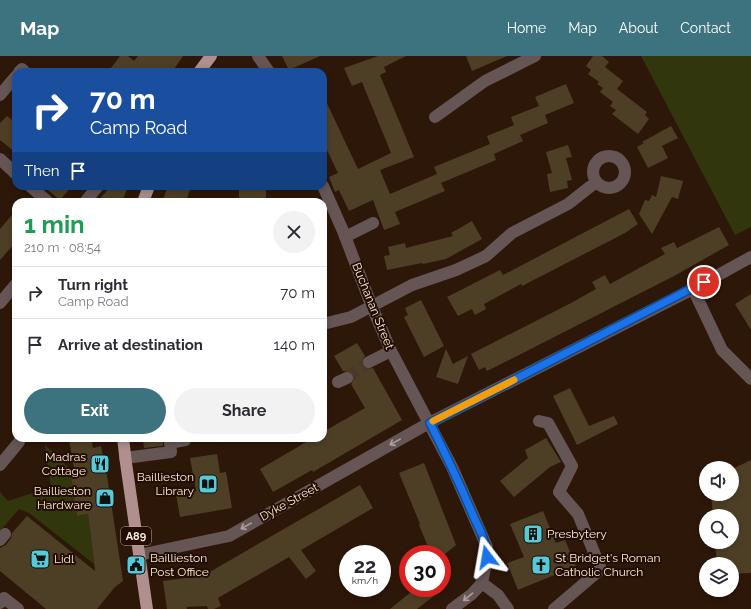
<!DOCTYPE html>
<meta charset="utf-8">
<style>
body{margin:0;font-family:Raleway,sans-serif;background:#f2f2f3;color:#2b2b33;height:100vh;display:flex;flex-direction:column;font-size:15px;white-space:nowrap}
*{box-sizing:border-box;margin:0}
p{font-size:13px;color:#7c7c81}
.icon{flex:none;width:22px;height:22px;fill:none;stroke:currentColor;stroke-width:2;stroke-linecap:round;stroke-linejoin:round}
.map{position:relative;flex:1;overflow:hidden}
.details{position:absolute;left:12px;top:142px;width:315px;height:244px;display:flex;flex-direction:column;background:#fff;border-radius:12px;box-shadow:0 2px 6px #0003}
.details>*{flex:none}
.banner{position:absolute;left:12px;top:12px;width:315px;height:122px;border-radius:12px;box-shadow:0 2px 6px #0003;background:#1a4fa0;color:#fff;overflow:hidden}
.buttons{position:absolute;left:699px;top:405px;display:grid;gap:8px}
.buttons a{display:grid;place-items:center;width:40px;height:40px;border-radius:50%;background:#fff;box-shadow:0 2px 6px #0003;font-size:20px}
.speed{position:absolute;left:339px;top:489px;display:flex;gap:8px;font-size:20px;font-weight:700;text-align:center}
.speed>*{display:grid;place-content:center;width:52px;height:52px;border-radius:50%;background:#fff;box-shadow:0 2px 6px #0003;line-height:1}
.speed small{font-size:10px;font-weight:400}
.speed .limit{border:6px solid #d22;background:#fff;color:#111}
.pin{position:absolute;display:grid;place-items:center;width:34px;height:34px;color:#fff;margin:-17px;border:2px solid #fff;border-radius:50%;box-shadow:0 1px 4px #0007}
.me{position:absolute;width:44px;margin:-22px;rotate:346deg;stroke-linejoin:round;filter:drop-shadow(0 0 3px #0008)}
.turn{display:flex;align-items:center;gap:14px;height:84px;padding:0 12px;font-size:18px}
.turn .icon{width:52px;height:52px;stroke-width:2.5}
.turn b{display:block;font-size:28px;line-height:34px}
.then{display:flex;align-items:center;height:38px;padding:0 12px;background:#0003;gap:8px;font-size:15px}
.round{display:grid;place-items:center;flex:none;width:42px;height:42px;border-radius:21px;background:#f2f2f3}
.summary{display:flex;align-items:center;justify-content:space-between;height:68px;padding:0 12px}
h1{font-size:24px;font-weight:700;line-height:30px;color:#1e9e55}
.button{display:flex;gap:8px;margin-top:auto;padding:8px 12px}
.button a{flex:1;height:46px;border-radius:24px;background:#3d737e;color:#fff;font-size:16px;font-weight:700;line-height:46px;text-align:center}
.button a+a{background:#f2f2f3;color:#2b2b33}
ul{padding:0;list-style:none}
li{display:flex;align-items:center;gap:12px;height:52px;padding:0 12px;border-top:1px solid #e1e1e2}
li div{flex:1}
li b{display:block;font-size:15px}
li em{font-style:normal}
header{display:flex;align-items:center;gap:24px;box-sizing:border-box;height:56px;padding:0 20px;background:#3d737e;color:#fff}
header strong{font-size:19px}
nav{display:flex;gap:22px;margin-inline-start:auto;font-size:14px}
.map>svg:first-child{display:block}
</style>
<header>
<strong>Map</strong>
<nav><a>Home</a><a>Map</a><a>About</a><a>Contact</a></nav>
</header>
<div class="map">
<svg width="751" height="553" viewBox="0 0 751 553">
<rect width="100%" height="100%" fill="#2d1708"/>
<path fill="#32360c" d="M641,0H751V171L735,179Z
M45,389L71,414L77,460L88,458L94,508L29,457L19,453L0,475V436L8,445L51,431Z"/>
<path fill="#4d3f25" d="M120,0H128L134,5L138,0H183L172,16H108Z
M282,0H320L289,14Z
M378,0H406L384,11L386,16L380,19L414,101L380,114L390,138L437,118L434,111L490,88L487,80L514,69L511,61L539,50L535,41L566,28L574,47L545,59L548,67L520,79L523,85L494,98L496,104L441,127L445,135L395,156L400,168L384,174L373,144L349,155L339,134L335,136L329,121L338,117L323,86V39L358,113L391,97L362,26L352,30L344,12Z
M466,0H507L472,15Z
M593,0H602L609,6L605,11L623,25L617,33L647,56L645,59L649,63L638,78L612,58L616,54L610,50L613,46L600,36L603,32L597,28L599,26L588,18L591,14L586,10Z
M7,60L16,67V97L0,84V67Z
M671,70L678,82L662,90L668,102L648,112L637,91L644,87L642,86Z
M568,89L572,101L566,102L572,124L567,125L568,132L550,136L547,118L552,117L546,96Z
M661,120L683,125L678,143L672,141L652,178L639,158L645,144L649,145L652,139L656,141Z
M43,130H72L60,144Z
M111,130H128L122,146H97Z
M168,130H191L186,146H162Z
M239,130H266V146H239Z
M629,153L638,168L625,177L522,230L521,228L484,248L486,253L475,259L472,253L458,260L447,241L500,214L503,219Z
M16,154V186L0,204V173Z
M472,165L482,183L446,203L423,208L422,207L387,214L384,200L390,199L388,191L405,187L406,192L453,180L451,177Z
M719,171L729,189L674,220L519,299L487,315L485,311L479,314L471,298L571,247L596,233L592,226L605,219L610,228L665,198L661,192L674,186L677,192Z
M751,238V274L735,248Z
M421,244L444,290L424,301L404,261L408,259L405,252Z
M357,287L365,300L362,305L363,310L368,313L373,312L402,364L313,416L312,414L273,436L260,413L313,382H323V376L365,352L351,328L354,323V319L348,315H343L334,300Z
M446,293L453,308L468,300L458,328L436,321Z
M570,332L589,370L614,360L618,368L577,389L553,340Z
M85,382H91L93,392L101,390L107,420L123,525L115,531L97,553H46L0,515V492L6,489L11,482L12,477L27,460L95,515L88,458L77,460L70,413L75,417L69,384Z
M143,382H163V390L144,392Z
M546,382L561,406L550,411L514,441L500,425L528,402L525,394Z
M217,398L220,417L226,416L232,452L180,461L176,438L196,435L190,402Z
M751,404V517L732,518V508H717L715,486H732V460H713L711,438H732V413Z
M424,407L456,489L445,498H431L419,469L420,468L399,417Z
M360,429L373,452L301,494L316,515L306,523L289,501L218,542L221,550L214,553H208L207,550L186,551L187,553H167L163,525L193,521L207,515L208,517Z
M543,455L556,487L565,484L576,510L518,534L507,507L524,501L510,468Z
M416,532H427L434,540L417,553H390Z"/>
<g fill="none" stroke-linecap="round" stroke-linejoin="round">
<path stroke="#4c3729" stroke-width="12" stroke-dasharray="12 6" stroke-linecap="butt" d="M347,322L369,306"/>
<path stroke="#655655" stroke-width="12" d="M258,0L269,16
M19,16L22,13L25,16
M0,39L16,20
M435,61L485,25L535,0
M593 116a16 16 0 1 1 32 0a16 16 0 1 1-32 0Z
M0,103L16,118
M30,130L48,146
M323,130L343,175L372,251L391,295L452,411L487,491V501L482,527
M85,146L98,130
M345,181L373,167
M693,233L722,294L751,323
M0,247L16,228
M323,267V268L351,261L412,229L456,214L486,200L512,177L568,148L596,126
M369,306L391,295
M338,326L347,322
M539,365L548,367L572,410L559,436L578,458L601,513L554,553
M125,402L171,396L170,387L185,384V382
M0,409L19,386
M0,484L5,478
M139,499L229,480L429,367L693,233L751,201
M482,527L498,539L508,553
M0,547L4,542L18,553
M452,553L472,538L482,527"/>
<path stroke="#af908e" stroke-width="12" d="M199,16L211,0
M143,146L149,130
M123,382L126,407L147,553"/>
</g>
<defs><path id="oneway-shaft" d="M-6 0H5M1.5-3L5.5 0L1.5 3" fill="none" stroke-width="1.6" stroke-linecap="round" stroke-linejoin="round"/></defs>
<g stroke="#b0a09b">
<use href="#oneway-shaft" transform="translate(395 386) rotate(151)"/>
<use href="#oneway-shaft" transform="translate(246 470) rotate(151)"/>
<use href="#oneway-shaft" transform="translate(468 541) rotate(141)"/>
</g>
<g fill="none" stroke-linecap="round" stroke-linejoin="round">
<defs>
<path id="route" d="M487,501C487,485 478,471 472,457C459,426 445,397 430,367L704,226"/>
</defs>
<use href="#route" stroke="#114b97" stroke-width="10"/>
<use href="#route" stroke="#1a73e8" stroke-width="7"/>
<path stroke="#f59e0b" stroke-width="7" d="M433,365L514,324"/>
</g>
<defs>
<symbol id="restaurant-square" viewBox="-11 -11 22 22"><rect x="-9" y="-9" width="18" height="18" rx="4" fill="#53cbda" stroke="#230d01"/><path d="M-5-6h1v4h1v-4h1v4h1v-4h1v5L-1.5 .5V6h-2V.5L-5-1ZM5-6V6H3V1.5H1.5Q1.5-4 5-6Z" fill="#111"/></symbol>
<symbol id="library-square" viewBox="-11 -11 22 22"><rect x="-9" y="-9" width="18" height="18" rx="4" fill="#53cbda" stroke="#230d01"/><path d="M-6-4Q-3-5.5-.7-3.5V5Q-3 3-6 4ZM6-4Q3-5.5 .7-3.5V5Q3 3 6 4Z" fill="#111"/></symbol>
<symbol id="shop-square" viewBox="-11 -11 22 22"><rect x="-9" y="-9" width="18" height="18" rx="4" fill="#53cbda" stroke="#230d01"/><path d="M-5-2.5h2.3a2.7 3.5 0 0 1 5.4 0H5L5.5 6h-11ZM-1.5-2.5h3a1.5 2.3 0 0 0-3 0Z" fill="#111"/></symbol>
<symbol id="building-square" viewBox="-11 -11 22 22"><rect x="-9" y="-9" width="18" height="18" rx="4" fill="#53cbda" stroke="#230d01"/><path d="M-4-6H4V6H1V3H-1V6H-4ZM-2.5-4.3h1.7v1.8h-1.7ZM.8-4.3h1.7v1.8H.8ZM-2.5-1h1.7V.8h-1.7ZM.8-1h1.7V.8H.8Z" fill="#111"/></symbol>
<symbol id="supermarket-square" viewBox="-11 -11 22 22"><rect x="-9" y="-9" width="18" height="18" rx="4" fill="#53cbda" stroke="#230d01"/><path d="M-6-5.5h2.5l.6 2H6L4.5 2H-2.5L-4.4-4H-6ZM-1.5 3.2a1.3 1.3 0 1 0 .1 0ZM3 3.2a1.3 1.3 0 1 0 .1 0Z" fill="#111"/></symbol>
<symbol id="civic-square" viewBox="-11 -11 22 22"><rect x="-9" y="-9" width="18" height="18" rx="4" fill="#53cbda" stroke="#230d01"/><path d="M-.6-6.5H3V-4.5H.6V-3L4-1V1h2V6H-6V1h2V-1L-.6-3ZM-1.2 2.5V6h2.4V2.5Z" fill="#111"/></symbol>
<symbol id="church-square" viewBox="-11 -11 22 22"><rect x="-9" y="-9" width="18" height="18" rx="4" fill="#53cbda" stroke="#230d01"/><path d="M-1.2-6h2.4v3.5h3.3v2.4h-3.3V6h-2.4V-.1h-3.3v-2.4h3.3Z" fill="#111"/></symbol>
</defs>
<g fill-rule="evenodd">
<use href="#restaurant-square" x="89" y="397" width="22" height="22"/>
<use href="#library-square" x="197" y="417" width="22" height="22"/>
<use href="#shop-square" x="94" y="431" width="22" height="22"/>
<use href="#building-square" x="522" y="467" width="22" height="22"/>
<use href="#supermarket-square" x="29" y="492" width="22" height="22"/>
<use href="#civic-square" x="125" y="498" width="22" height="22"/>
<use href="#church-square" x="530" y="498" width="22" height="22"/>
</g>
<g text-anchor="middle" stroke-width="4" stroke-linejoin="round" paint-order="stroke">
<rect fill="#230d01" stroke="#baa89e" stroke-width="1" x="121" y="471" width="30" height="18" rx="3"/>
<g font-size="11" font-weight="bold" fill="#fbebe1">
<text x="136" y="484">A89</text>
</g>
<g font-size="12" fill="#fbebe1" stroke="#230d01">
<text transform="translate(373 250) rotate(68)" y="4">Buchanan Street</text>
<text transform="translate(289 446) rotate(-29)" y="4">Dyke Street</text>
</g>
<g font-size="12" fill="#fbebe1" stroke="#230d01" text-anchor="start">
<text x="86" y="405" text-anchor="end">Madras<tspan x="86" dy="14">Cottage</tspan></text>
<text x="194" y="425" text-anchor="end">Baillieston<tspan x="194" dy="14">Library</tspan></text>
<text x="91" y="439" text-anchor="end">Baillieston<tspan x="91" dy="14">Hardware</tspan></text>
<text x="547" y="482">Presbytery</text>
<text x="150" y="506">Baillieston<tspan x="150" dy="14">Post Office</tspan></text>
<text x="555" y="506">St Bridget's Roman<tspan x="555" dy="14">Catholic Church</tspan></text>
<text x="54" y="507">Lidl</text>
</g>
</g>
</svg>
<div class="buttons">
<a><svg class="icon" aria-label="sound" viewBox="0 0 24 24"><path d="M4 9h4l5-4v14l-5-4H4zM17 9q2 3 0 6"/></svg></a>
<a><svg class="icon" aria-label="search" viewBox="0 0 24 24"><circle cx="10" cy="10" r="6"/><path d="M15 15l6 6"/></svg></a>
<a><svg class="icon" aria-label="layers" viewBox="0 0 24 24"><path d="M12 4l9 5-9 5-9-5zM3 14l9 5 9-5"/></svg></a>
</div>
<div class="speed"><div>22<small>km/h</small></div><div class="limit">30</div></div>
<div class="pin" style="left:704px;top:226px;background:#d93025"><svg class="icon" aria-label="arrive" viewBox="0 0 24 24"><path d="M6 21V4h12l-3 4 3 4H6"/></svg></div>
<svg class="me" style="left:487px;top:501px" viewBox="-20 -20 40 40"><path d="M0-17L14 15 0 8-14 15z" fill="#1a73e8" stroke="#fff" stroke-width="4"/></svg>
<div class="banner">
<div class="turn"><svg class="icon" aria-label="right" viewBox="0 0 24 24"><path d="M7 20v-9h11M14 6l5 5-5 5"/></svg><div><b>70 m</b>Camp Road</div></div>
<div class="then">Then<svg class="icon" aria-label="arrive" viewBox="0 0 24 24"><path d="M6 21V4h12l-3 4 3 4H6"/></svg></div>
</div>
<section class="details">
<div class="summary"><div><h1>1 min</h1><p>210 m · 08:54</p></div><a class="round"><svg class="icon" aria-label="close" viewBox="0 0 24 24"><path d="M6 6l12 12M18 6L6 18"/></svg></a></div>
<ul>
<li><svg class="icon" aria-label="right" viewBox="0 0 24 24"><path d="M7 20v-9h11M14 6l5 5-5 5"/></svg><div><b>Turn right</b><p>Camp Road</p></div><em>70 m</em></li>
<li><svg class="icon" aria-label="arrive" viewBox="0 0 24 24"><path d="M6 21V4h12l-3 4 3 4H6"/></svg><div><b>Arrive at destination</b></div><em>140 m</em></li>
</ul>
<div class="button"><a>Exit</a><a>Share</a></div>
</section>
</div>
